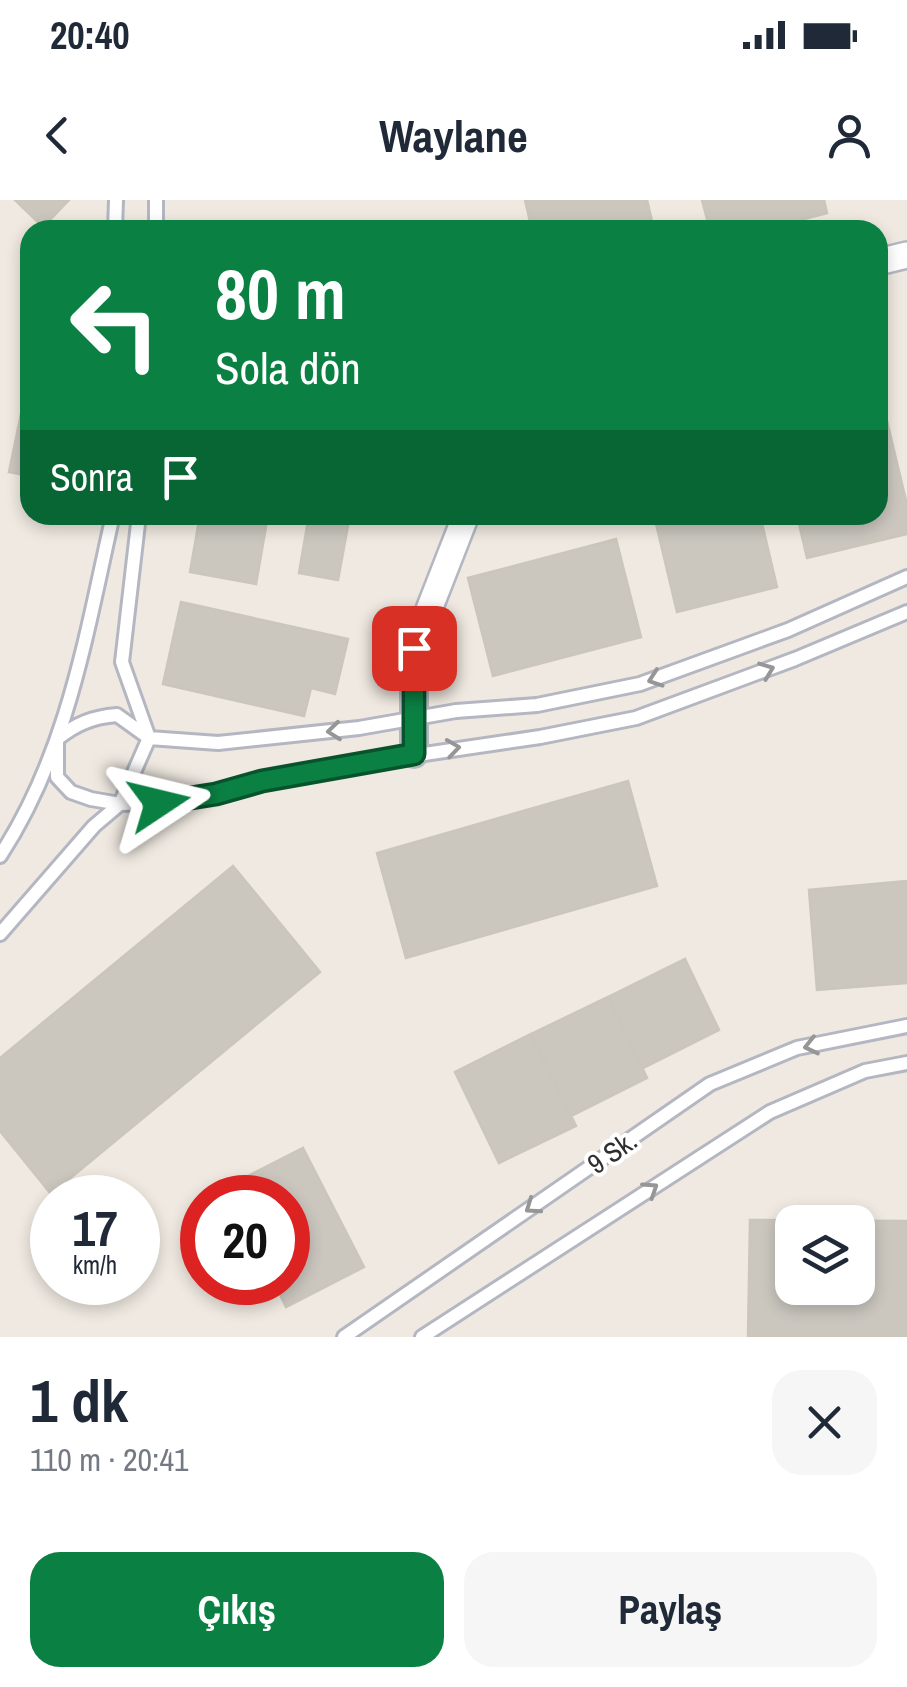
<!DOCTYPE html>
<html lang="tr">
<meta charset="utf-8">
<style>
body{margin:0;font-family:"Archivo Narrow",sans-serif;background:#f6f6f7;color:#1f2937;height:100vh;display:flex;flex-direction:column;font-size:38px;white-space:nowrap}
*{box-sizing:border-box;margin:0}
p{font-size:32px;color:#747a83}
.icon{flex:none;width:55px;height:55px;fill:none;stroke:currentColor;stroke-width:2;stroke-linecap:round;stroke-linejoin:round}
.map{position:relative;height:1137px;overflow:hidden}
.details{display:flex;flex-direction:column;background:#fff;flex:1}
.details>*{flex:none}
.hud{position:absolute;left:20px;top:20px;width:868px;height:305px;border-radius:30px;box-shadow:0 5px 15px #0003;background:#0b8043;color:#fff;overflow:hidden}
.tools{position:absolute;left:775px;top:1005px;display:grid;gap:20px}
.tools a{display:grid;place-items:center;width:100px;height:100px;border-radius:20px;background:#fff;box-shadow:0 5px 15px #0003;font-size:50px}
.speed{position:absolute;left:30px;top:975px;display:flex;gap:20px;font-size:50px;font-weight:700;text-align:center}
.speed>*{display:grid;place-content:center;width:130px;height:130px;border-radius:50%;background:#fff;box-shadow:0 5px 15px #0003;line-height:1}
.speed small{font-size:25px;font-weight:400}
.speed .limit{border:15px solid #d22;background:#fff;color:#111}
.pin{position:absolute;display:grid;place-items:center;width:85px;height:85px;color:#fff;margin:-42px;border-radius:20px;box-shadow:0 5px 15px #0006}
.me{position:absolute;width:110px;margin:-55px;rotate:80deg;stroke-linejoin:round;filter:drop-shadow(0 0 8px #0008)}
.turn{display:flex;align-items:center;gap:35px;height:210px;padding:0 30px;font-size:45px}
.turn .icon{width:130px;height:130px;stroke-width:2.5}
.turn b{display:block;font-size:70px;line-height:85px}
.then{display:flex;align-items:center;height:95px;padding:0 30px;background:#0003;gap:20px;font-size:38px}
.round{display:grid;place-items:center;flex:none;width:105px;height:105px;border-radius:30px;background:#f6f6f7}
.headline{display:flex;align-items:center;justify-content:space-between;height:170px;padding:0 30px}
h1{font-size:60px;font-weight:700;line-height:75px}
.primary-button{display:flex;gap:20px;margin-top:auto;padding:20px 30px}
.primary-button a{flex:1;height:115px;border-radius:30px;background:#0b8043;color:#fff;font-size:40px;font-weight:700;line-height:115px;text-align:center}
.primary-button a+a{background:#f6f6f7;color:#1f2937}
.status{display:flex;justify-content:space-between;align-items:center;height:70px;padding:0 50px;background:#fff;direction:ltr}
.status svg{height:28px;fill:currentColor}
header{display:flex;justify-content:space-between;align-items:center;height:130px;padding:0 30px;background:#fff;font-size:45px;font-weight:700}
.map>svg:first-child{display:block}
</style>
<div class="status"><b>20:40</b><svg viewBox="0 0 49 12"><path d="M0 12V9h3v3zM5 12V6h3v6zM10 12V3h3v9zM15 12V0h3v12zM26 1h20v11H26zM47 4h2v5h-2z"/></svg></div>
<header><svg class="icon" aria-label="back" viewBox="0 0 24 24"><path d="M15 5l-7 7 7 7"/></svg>Waylane<svg class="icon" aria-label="person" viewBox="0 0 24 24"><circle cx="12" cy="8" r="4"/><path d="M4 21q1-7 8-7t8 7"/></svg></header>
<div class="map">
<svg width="907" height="1137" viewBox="0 0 907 1137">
<rect width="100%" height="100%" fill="#efe9e1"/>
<path fill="#cbc7bf" stroke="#cbc5ba" stroke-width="2.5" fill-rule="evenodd" d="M15,0H69L43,27Z
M525,0H647L654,30H532Z
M702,0H824L827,13L762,30H710Z
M882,200L907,305V334L807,358L797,315H878V201Z
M22,209L30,211V276L9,272Z
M200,315H268L256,384L190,372Z
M309,315L349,320L338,380L299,373Z
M654,315H760L777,387L677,412Z
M616,339L641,437L493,476L468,378Z
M181,402L348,439L335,494L311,488L304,516L163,484Z
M628,581L657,686L406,758L377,653Z
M233,666L320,772L51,994L0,931V858Z
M907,681V783L817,790L809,690Z
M685,759L719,830L643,868L608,797Z
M608,797L647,878L571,916L531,834Z
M531,834L576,926L499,963L455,872Z
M303,948L364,1067L286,1107L274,1082H288V998H231L226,987Z
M750,1020L907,1021V1137H748ZM792,1022H858V1088H792Z"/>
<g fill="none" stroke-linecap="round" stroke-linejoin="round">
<defs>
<path id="service" d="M115,30L116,0
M156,30V0
M907,377L788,430L640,484L537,505L456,511L359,528L218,543L149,538L117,515C92,517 76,524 57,539V577L71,592L91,599L120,604L159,603L357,564L540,537L636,518L795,459L907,412
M0,656C68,552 86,434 113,315
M0,734L94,626L120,604L149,538L122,462L139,315
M344,1137L710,884L797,848L907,826
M422,1137L770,912L865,871L907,863"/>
<path id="minor" d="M878,62L907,55
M414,554V448L466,315"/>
</defs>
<use href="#service" stroke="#b4b7c1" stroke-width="18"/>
<use href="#minor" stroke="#b4b7c1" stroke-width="30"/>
<use href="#service" stroke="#fff" stroke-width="12"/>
<use href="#minor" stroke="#fff" stroke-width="25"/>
</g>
<defs><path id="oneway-chevron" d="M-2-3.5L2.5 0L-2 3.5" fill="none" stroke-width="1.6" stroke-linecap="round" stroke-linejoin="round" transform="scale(2.5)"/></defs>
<g stroke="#969696">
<use href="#oneway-chevron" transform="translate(767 470) rotate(-21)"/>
<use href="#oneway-chevron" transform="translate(655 479) rotate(161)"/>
<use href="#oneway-chevron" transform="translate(334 531) rotate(174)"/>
<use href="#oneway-chevron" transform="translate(453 548) rotate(-8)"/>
<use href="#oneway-chevron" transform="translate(811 846) rotate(167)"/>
<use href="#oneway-chevron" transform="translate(651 989) rotate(-33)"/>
<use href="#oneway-chevron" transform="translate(532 1007) rotate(145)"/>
</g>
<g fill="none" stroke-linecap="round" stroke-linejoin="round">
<defs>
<path id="route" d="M159,603L216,594L262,581L414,554V448"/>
</defs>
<use href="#route" stroke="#07532c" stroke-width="25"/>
<use href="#route" stroke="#0b8043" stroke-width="18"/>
</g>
<g text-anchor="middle" stroke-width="8" stroke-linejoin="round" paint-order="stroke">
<g font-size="28" fill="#2e2e2e" stroke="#fff">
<text transform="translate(612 952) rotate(-35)" y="10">9 Sk.</text>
</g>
</g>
</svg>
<div class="tools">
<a><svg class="icon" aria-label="layers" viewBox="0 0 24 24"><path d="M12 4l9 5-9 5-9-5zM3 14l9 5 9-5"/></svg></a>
</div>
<div class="speed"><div>17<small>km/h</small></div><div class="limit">20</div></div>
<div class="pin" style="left:414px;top:448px;background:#d93025"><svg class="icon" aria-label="arrive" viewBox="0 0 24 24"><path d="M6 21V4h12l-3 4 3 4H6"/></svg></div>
<svg class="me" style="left:159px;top:603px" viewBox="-20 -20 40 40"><path d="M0-17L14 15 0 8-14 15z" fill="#0b8043" stroke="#fff" stroke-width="4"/></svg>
<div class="hud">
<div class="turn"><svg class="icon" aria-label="left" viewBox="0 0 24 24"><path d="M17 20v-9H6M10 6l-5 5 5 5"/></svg><div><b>80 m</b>Sola dön</div></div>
<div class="then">Sonra<svg class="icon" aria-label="arrive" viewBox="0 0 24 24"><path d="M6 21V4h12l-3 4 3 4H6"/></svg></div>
</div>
</div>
<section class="details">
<div class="headline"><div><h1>1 dk</h1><p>110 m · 20:41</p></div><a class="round"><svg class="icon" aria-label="close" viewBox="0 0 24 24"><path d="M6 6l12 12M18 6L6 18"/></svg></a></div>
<div class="primary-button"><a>Çıkış</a><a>Paylaş</a></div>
</section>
